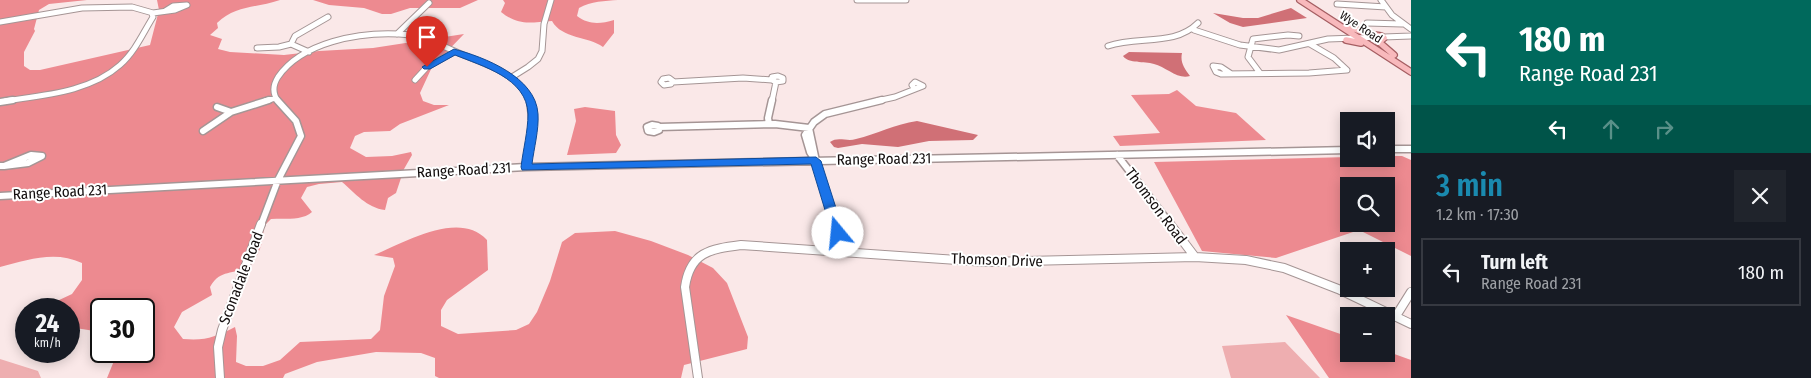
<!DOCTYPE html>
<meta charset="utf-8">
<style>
body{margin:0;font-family:"Fira Sans Condensed",sans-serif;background:#20242c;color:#f1f3f6;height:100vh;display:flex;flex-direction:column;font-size:19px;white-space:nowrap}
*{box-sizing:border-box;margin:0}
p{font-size:16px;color:#9ea1a6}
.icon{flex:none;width:28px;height:28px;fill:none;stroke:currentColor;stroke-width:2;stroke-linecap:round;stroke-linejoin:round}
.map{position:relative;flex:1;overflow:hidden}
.panel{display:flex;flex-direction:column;background:#171b24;width:400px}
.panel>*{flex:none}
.top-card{background:#00695c;color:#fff;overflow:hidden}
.fabs{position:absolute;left:1340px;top:112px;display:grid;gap:10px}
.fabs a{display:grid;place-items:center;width:55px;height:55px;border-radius:0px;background:#171b24;box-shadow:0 2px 12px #0003;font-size:25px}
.speed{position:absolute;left:15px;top:298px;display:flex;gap:10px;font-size:25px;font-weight:700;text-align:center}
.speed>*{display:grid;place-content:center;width:65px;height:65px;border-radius:50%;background:#171b24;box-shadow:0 2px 12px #0003;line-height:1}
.speed small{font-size:12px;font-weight:400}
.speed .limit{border:2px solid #111;border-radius:8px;background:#fff;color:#111}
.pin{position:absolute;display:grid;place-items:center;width:42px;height:42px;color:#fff;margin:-51px -21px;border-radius:50% 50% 50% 0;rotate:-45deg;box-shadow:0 0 5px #0007}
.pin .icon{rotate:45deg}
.me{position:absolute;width:55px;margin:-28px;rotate:343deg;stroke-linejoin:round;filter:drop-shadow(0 0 4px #0008)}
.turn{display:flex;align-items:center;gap:18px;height:105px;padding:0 25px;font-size:22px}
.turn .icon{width:65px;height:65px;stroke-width:2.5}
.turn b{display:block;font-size:35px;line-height:42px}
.lanes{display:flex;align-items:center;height:48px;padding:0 25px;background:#0003;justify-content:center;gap:25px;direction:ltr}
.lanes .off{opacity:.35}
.round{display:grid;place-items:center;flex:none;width:52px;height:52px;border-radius:0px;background:#20242c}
.head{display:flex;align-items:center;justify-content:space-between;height:85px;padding:0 25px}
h1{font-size:30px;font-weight:600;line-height:38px;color:#1a8aaf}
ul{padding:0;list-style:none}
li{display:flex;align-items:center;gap:15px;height:68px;margin:0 10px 8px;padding:0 15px;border:2px solid #363941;border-radius:0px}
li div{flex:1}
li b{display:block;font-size:19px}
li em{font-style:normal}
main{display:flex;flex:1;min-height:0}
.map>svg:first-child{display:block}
</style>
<main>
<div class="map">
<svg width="1411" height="378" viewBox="0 0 1411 378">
<rect width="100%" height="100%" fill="#fae8e8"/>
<path fill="#eeaeb0" d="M1285,342L1320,378H1231L1222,346Z
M0,359L38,371L41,378H0Z"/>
<path fill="#ed8a90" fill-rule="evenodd" d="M0,0H87L49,4L39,10L34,29L35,31L24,52V66L30,70H40L150,45L159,10L157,0H280C257,8 236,5 217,23L218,28L210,35L222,39L218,49L230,52L284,55L319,51L373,48L464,34L432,67L420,93L423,101L434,105H449L400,124L390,131L364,132L355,136L350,148L366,157L392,156L411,152L412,155L404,169L396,193L388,198L385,210C367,208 355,193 342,182L319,184L307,187L301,198L312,212C302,221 285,218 271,219L264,226C263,240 261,256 248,266C233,276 221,268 210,287L212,295L182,312L174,327L183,339C206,341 215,337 235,327L237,336L236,362L246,366H263L280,360L300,342L371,339L380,330L384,296L395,266L393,258L374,255C406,242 459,210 487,240L488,270L447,300L441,310V326L458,334L516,330L529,324L537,312L550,281L562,242L575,233L615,231L651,241L688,255L713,268L727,283L748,337L747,349L684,365L681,378H439L435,376V358L421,353L376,352L317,362L285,374L283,378H107L118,351H144V309H101V332L69,327V309H40L72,294L82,280V263C55,250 27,260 0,267Z
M313,0H478L460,8H410L391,14H382L364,8L329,5Z
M503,0H618C605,1 591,1 579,8L577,16C589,25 600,24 614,20V33L603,47C588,36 562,39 552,21C531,22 520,27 501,12L505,3Z
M1177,90L1196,106L1236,113L1266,140L1120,146L1113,136L1160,133L1131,95L1169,94Z
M585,107L615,111L616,135L621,145L616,153L567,155L576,121L574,109Z
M1386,156H1402L1411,160V256L1359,230L1276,258L1202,251L1154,162L1349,157L1386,159ZM1386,186V224H1349V186Z
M1286,315L1349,337V354H1386V351L1411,360V378H1329Z"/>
<path fill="#d07076" d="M1291,8L1307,18L1243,27L1230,23L1213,13L1243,18H1258Z
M1129,52L1182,53C1180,62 1184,68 1190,76C1178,80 1166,67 1154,64C1144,61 1129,64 1123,56Z
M917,121L978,135L973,140L929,141L898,147L862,144L838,148L834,147L830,142C838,136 847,142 856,139C877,134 895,124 917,121Z"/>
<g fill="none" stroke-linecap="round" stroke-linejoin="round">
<defs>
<path id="minor-far2" d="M857,0H906
M1381,0L1392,15L1411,29
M1337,4L1386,7
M0,22L82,8L132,7L153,13L175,10L187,5L173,6L165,11
M1367,23L1402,24
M1194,30L1240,45L1279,50L1328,39L1411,36
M397,34L429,3
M291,44L295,36L328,17
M1108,46C1138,35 1174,47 1198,23
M257,48L279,47L291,44L309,52
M1230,73L1221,67L1213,66L1216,72L1221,74L1309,73L1347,70L1334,58L1310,44
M1260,73L1248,57L1253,39L1288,35L1299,36
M778,76L783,78V81L776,82L772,80V77Z
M512,77L528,67L538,59L542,51L544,24L551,0
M669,78L673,81L671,84L664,85L661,82L663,79Z
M415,80L427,67L454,52
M673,82L743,78L772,80
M5,101C44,95 90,92 120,65C135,52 143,33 153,17L152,14
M265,101L275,98
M278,101C272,93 273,85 278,77C302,42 359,32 399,34C425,35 447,49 471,58C494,67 519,76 530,101
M772,101L776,82
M877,101L895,97L923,86L915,82L912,85L914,88"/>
<path id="minor-far1" d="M0,102L13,100
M217,107L231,112
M769,124L768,118L772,100
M652,125L658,126L659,130L654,132L648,131L647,127Z
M659,127L775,124L809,128
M809,128L816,161L836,225
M203,131L231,112L269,100
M1386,149H1411
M31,155L42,156L28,163L4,166Z
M1117,155L1171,225
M816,161L810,152L805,135L814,122L825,114L882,100
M0,166H4
M526,167L533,125L530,100
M0,196L526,167L1349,150
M261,225L278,180L301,136L296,121L277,100"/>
<path id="minor" d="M836,224L844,251
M1170,224L1195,257
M1396,316L1411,292
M220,378L218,347L222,330L261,224
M698,378L685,287C690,252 710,249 741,245L986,262L1195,257L1246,260L1284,268L1338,289L1411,324"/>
<path id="major" d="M1300,0L1411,72
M1349,27L1368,34L1381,36
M1384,38L1379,42L1394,55
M1346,40L1361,43"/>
</defs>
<use href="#minor-far2" stroke="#a59595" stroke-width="7"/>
<use href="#minor-far1" stroke="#a59595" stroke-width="9"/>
<use href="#minor" stroke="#a59595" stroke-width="10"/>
<use href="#major" stroke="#a55e62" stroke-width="8"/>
<use href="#minor-far2" stroke="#fff" stroke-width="5"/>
<use href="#minor-far1" stroke="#fff" stroke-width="6"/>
<use href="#minor" stroke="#fff" stroke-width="8"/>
<use href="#major" stroke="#f8b9bc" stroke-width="5.5"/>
</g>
<path fill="#1a73e8" stroke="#114b97" d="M454,49C484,57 536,77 538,114C539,130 534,148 532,164L816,157L821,161L844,233L838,237L832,233L811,164L522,170L521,167C523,150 528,131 528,114C527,78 482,66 455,55L430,69H424L422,67Z"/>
<g text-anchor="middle" stroke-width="4" stroke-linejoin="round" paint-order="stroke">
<g font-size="12" fill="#120d0d" stroke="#fff">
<text transform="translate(1361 27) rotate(33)" y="4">Wye Road</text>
</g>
<g font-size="15" fill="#120d0d" stroke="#fff">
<text transform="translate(884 159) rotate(-1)" y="5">Range Road 231</text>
<text transform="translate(464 170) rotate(-3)" y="5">Range Road 231</text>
<text transform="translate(60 192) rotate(-3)" y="5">Range Road 231</text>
<text transform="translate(1156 206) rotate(53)" y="5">Thomson Road</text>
<text transform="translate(997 260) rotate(2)" y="5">Thomson Drive</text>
<text transform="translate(241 278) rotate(-69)" y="5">Sconadale Road</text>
</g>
</g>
</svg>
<div class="fabs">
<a><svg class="icon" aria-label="sound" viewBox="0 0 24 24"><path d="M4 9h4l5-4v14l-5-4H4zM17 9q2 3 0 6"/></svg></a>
<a><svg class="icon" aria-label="search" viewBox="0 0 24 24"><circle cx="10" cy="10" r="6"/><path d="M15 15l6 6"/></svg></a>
<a>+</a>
<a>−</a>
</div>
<div class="speed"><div>24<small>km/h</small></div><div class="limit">30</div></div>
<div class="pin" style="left:427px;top:67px;background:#d93025"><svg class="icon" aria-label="arrive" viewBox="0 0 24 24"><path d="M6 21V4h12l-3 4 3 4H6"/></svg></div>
<svg class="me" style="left:838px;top:233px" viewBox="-20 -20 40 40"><circle r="19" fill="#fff"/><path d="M0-13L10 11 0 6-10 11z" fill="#1a73e8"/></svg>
</div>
<section class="panel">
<div class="top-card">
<div class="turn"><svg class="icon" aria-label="left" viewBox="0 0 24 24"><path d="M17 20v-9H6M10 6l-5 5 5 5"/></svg><div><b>180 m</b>Range Road 231</div></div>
<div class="lanes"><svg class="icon" aria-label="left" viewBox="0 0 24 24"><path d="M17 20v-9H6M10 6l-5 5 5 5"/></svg><svg class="icon off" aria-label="ahead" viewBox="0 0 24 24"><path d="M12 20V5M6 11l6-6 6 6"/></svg><svg class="icon off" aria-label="right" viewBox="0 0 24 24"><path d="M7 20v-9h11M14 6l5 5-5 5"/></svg></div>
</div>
<div class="head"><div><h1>3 min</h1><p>1.2 km · 17:30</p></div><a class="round"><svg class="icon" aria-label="close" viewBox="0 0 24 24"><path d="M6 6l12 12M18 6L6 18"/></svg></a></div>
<ul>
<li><svg class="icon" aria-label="left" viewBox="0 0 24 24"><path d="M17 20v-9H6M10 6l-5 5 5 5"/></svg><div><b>Turn left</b><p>Range Road 231</p></div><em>180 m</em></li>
</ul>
</section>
</main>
